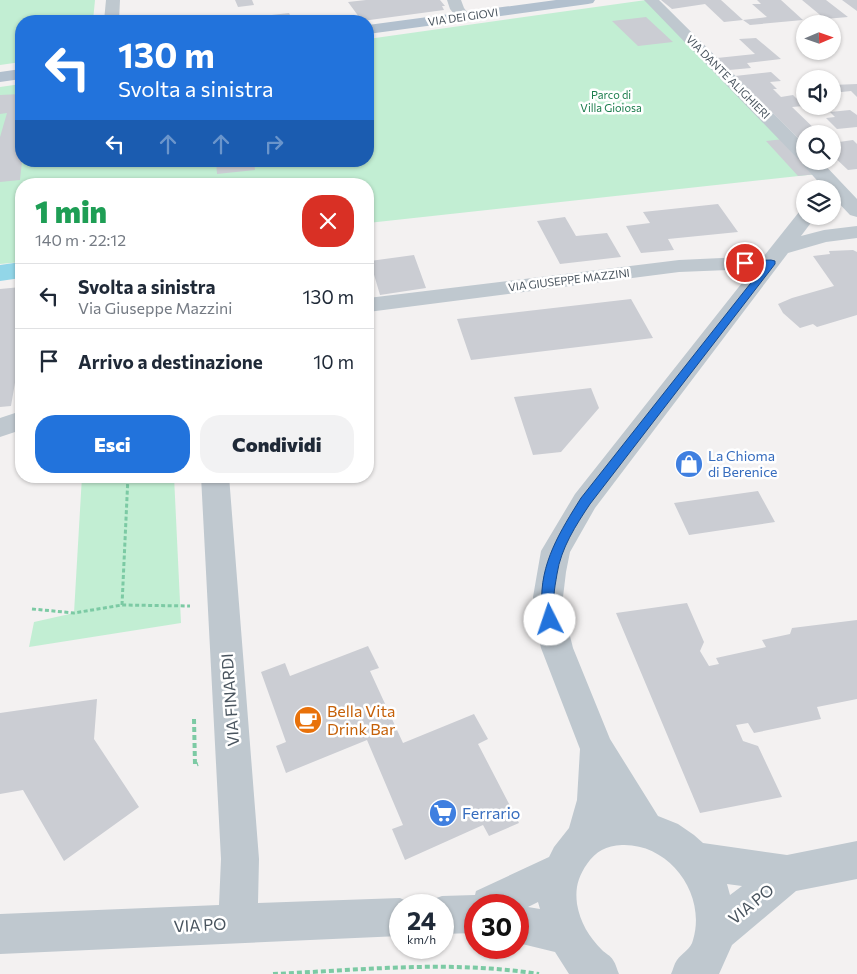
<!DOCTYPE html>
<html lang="it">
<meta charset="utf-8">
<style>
body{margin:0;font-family:Commissioner,sans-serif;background:#f2f2f3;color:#1f2937;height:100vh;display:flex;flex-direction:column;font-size:19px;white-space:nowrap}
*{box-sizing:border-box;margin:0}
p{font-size:16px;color:#747a83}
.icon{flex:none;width:28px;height:28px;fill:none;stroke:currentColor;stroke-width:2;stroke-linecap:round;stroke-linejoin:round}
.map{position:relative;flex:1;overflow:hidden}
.sheet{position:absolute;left:15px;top:178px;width:359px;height:305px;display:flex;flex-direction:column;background:#fff;border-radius:20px;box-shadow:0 1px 4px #0004}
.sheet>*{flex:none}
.banner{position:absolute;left:15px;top:15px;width:359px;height:152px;border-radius:20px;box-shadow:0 1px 4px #0004;background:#2273dc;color:#fff;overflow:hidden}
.needle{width:32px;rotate:88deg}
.controls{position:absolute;left:796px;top:15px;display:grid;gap:10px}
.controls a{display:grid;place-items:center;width:45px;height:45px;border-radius:50%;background:#fff;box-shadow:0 1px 4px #0004;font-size:25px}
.speed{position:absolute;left:389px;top:894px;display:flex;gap:10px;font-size:25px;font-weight:700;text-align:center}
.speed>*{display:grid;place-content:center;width:65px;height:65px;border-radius:50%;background:#fff;box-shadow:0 1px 4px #0004;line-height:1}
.speed small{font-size:12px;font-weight:400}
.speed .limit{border:8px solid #d22;background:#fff;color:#111}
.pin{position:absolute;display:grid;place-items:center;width:42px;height:42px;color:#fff;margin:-21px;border:2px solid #fff;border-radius:50%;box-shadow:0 1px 5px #0007}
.me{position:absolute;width:55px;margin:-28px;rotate:356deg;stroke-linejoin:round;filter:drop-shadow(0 0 4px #0008)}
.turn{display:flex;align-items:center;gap:18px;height:105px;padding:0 20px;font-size:22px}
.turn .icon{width:65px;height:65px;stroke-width:2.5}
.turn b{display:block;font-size:35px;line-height:42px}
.lanes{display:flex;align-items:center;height:48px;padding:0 20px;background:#0003;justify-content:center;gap:25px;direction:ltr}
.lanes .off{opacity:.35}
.round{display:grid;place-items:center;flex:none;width:52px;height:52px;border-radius:20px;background:#f2f2f3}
.head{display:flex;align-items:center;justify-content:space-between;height:85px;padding:0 20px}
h1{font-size:30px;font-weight:800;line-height:38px;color:#1e9e55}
.primary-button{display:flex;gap:10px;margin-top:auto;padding:10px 20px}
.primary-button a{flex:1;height:58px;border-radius:20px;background:#2273dc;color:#fff;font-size:20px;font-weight:800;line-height:58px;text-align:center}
.primary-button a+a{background:#f2f2f3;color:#1f2937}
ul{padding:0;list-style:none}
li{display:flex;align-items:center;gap:15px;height:65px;padding:0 20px;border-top:1px solid #e0e1e3}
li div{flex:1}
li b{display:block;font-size:19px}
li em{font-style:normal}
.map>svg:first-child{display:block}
</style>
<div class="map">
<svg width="857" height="974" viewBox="0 0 857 974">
<rect width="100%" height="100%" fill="#f3f1f1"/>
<path fill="#c2eed3" d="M0,0H95L93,21H21V62L0,65Z
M646,0L817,174L368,223V184H21V262L0,264V87L21,84V161H368V39Z
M82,476H174L181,623L29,647L34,622L74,613Z"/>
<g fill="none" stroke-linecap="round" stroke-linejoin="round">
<path fill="#92d6e8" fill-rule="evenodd" d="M21,262V278L0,281V265Z"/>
</g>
<path fill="#cbcdd3" d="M235,0H252L254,5L238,7Z
M366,0H440L445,6H442L444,10L362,21L348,2Z
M661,0H721L743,20L724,22L705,4L672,9Z
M757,0H781L803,20L750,25L743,20L767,17L752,4H761Z
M802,0H826L848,17L825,19Z
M842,0H857V11Z
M289,13L293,21H229V20Z
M646,17L673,42L638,46L612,21Z
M756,38L781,59L747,63L751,68L729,70L717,58L755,54L739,39Z
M771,72L781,81L770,82L777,89H773L781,97L793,95L804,106L792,107L820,134H805V140H800L735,76Z
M857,84V97L851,91L832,93V85Z
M21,94L22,161L20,180L0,182V137L7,113L0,114V95Z
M850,110L857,115V127L837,129L826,118L835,117L830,112Z
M784,139L805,161L817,174L798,176L766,141Z
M853,140L857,144V169L848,170L832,155V143Z
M216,161H254L255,170L217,174Z
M718,204L738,232L668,239L674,250L641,253L626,226L650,223L643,212Z
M565,217L576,236L607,233L621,257L560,264L537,221Z
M853,250L857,252V315L817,327L813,324L800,328L783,313L778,304L792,298L834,286L813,256L830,254L829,251Z
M414,255L426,288L380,295L370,261Z
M21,287V348L11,406L0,407V289Z
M631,299L653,338L471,360L457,319Z
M591,388L599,408L561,452L533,455L514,397Z
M758,491L775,522L689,535L674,503Z
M687,603L704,642L700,651L709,666L719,664L716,658L766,647L762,640L790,634L792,628L857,620V699L817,707L821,719L754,733L748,723L736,725L743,741L758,746L782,797L700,813L616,613Z
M368,646L379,668L370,671L403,743L474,714L488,739L478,744L519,823L489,836L483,825L405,860L392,829L403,825L367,740L286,773L276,746L286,742L261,672L285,663L290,676Z
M97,699L94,739L139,807L64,861L23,790L0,794V713Z"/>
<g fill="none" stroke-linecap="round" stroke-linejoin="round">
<path stroke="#7ccaa4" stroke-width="3" stroke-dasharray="4 2.5" stroke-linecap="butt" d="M122,605L128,476
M32,609L74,613L122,605L190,606"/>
<path stroke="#7ccaa4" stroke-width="4" stroke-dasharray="5 3" stroke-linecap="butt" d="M194,719L195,765L198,764
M273,974C361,970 451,960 539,974"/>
<path fill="#bfc8cf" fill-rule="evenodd" d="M106,0H120L119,21H104Z
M447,0H461L464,8L471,17L469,20H459L450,9Z
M644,0H659L805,145V161H821L857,199V217L850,215L832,196V189H825L803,165L801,160L798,159Z
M805,210V216H816L801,236L824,230L857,226V238L826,242L788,253L595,508L570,552L566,572L563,597L566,620L573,648L610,739L658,816L678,824L694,835L703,843L787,855L857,841V879L796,891L732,945L719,974H671C673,970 674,964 677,960C682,953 691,949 693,940C707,894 669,843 622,845C606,846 596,851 587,864C578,877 575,888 577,904C580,922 589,937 602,950C605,953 611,956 613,960C616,964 617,970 619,974H569L555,952L518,943V905H475V933L442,934V905H427L428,901L442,896L475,895L476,891L549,857L554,847L569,828L577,800L580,749L541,648L534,620L533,597L541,551L575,494L753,269L679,272L368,312V298L679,260L764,256L799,212ZM727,884L742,886L730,895ZM538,902L540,909L528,907Z
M21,411V430L0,437V418Z
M201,476H229L259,859L258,903L400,898L415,905H400V936L0,954V914L219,905L221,859Z"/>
<path fill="#b2c0ce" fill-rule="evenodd" d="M556,0H595L593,3L588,4L368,34V25Z
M21,69V79L0,82V72Z"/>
</g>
<path fill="#2273dc" stroke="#164b8f" d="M771,260L775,261V264L590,504C576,525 561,548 557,574C556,581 554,589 554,597C554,605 559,615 555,623L550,625L546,623C543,618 543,611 542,605C539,564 561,530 581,498L765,265L745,266L740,263L741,261Z"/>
<defs>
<symbol id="shop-disc" viewBox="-11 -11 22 22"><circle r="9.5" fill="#3f7fe0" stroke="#fff"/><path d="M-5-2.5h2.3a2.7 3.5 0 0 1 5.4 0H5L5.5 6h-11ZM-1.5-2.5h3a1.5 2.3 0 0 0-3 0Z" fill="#fff"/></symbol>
<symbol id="cafe-disc" viewBox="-11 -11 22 22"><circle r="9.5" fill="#e8710a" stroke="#fff"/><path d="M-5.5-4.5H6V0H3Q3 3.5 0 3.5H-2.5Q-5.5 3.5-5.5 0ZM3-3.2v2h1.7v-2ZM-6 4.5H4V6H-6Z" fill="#fff"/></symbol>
<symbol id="supermarket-disc" viewBox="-11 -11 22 22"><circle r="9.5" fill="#3f7fe0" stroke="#fff"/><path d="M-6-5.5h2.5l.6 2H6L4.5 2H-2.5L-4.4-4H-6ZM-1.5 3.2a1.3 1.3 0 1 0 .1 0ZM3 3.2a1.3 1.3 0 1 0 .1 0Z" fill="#fff"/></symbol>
</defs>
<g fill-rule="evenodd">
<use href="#shop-disc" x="673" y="448" width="32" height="32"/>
<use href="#cafe-disc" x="292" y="704" width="32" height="32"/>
<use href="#supermarket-disc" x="427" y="797" width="32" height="32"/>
</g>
<g text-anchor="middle" stroke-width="5" stroke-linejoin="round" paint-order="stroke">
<g font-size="11" fill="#49545e" stroke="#fff">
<text transform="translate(463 17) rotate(-8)" y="4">VIA DEI GIOVI</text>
<text transform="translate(728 77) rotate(45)" y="4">VIA DANTE ALIGHIERI</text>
<text transform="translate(569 280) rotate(-7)" y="4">VIA GIUSEPPE MAZZINI</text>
</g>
<g font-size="11" fill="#1c7d4d" stroke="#fff">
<text x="611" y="99">Parco di<tspan x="611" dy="13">Villa Gioiosa</tspan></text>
</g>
<g font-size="14" fill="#366cbe" stroke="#fff" text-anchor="start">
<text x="708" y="461">La Chioma<tspan x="708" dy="16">di Berenice</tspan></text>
</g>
<g font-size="16" fill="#49545e" stroke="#fff">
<text transform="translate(230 700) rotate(-94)" y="6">VIA FINARDI</text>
<text transform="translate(751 904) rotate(-39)" y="6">VIA PO</text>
<text transform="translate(200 925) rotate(-3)" y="6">VIA PO</text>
</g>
<g font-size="16" fill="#c56008" stroke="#fff" text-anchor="start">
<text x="327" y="717">Bella Vita<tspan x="327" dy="18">Drink Bar</tspan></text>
</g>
<g font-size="16" fill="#366cbe" stroke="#fff" text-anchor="start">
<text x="462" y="819">Ferrario</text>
</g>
</g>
</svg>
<div class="controls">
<a><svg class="needle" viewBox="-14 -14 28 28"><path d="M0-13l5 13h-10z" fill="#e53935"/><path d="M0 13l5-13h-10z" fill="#747a83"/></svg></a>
<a><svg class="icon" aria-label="sound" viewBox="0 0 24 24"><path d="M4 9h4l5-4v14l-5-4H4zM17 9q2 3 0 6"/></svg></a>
<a><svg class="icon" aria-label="search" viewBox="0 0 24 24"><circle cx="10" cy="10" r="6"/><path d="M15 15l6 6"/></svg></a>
<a><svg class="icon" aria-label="layers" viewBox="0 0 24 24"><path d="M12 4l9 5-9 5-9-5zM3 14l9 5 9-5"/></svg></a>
</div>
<div class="speed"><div>24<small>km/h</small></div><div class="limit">30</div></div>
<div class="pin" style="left:745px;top:263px;background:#d93025"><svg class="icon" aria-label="arrive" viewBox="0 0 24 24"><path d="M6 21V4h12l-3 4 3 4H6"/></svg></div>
<svg class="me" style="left:550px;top:620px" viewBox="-20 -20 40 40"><circle r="19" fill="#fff"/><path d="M0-13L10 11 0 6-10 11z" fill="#2273dc"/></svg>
<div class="banner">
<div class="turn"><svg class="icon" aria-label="left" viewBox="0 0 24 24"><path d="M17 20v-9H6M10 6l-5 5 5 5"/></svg><div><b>130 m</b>Svolta a sinistra</div></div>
<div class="lanes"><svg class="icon" aria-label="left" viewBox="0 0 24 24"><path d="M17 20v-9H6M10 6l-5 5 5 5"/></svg><svg class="icon off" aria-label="ahead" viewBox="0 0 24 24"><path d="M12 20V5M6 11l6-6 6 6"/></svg><svg class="icon off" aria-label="ahead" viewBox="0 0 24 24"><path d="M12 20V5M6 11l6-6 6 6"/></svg><svg class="icon off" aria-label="right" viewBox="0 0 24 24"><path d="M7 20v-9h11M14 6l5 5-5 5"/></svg></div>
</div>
<section class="sheet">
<div class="head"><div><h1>1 min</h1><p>140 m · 22:12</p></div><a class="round" style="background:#d93025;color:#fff"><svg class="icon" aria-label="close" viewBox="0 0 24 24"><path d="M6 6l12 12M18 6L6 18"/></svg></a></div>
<ul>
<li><svg class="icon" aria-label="left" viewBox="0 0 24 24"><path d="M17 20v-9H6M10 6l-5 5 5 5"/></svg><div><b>Svolta a sinistra</b><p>Via Giuseppe Mazzini</p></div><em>130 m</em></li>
<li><svg class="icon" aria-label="arrive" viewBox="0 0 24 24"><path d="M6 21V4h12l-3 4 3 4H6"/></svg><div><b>Arrivo a destinazione</b></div><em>10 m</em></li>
</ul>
<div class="primary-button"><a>Esci</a><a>Condividi</a></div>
</section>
</div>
